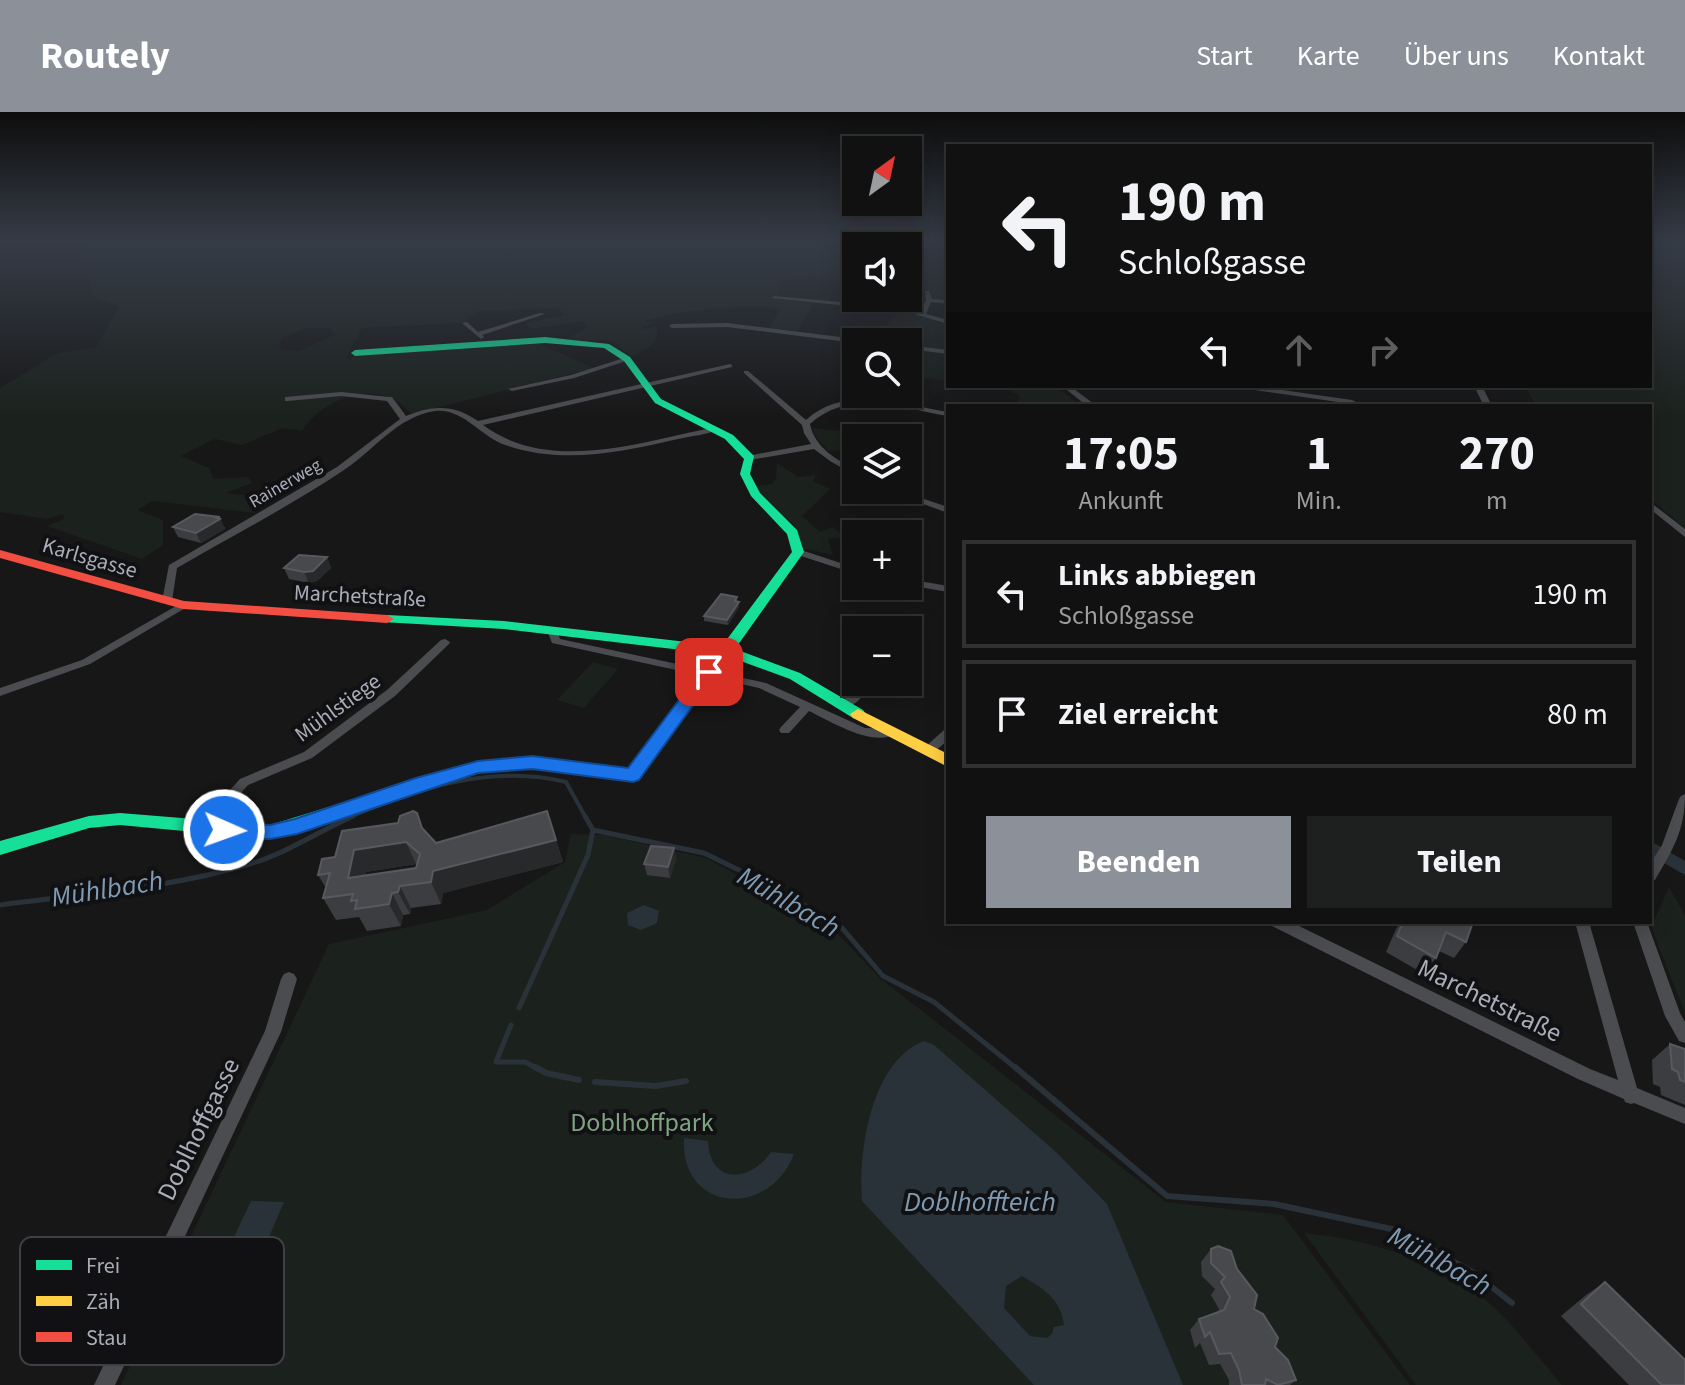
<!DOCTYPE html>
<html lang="de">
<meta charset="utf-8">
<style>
body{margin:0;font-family:"Source Sans 3",sans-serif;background:#1e1f1f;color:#f1f3f6;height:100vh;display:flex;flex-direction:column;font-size:30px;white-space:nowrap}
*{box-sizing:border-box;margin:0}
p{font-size:26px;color:#9c9d9f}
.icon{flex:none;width:44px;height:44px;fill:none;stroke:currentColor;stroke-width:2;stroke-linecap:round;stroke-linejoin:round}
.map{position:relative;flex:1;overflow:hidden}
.details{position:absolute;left:946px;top:292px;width:706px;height:520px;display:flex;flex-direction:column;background:#111;border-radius:0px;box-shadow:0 4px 20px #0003,0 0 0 2px #303131}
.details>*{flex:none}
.top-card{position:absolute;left:946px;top:32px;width:706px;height:244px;border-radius:0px;box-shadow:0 4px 20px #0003,0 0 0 2px #303131;background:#111;color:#f1f3f6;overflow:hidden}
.needle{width:52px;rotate:33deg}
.fabs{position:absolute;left:842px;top:24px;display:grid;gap:16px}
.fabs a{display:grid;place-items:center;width:80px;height:80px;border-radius:0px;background:#111;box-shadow:0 4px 20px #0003,0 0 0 2px #303131;font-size:40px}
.pin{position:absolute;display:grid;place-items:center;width:68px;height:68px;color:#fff;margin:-34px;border-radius:16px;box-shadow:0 4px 12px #0006}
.me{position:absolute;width:88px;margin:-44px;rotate:92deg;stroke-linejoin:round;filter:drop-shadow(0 0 6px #0008)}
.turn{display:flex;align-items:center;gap:28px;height:168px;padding:0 40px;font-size:36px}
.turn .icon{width:104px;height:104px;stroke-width:2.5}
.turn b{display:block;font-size:56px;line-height:68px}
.lanes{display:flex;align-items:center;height:76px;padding:0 40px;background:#0003;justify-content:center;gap:40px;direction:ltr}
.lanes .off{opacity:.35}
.eta{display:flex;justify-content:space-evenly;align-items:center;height:136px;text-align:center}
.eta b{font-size:48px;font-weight:700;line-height:56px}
.button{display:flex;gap:16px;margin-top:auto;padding:16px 40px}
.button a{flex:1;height:92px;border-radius:0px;background:#8c9099;color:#fff;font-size:32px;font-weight:700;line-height:92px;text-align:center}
.button a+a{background:#1e1f1f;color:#f1f3f6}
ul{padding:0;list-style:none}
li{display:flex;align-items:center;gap:24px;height:108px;margin:0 16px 12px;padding:0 24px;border:4px solid #303131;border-radius:0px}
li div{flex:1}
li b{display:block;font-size:30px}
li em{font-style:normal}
header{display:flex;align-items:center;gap:48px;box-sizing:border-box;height:112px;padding:0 40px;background:#8c9099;color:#fff}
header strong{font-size:38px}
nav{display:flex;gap:44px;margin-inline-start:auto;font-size:28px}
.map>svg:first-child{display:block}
</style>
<header>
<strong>Routely</strong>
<nav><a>Start</a><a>Karte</a><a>Über uns</a><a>Kontakt</a></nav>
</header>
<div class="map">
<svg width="1685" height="1273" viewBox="0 0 1685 1273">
<rect width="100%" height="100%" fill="#171717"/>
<path fill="#1b211c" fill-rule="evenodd" d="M89,129H948V189L935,188L913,169H908V134H856V170L818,165L781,166L778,187L814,191L797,219L769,216L781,196C734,193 690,197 644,209L655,211L641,214L643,217L657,215C659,232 646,238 632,244L611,229L567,227L588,215L581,209L532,217L525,211L564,203L557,196L479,199L462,211L362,216L346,246L425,237L535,230L594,256L412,302C406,297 398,288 391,286C359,273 320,291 302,319L283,316L242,333L215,327L181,344L209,356L214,367L248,365L252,371L226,381L277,387L254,401L153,389L137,398L163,408V433L142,447L47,414L64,407L63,402L47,407L0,400V276L58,241L96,235L119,195L92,183L87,154L77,148ZM307,216H330L336,222L299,239L282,238L279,232L285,224Z
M1650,129H1685V416L1650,387V294H1536L1525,274H1650Z
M899,198L948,212V238L908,233V230L873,229Z
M908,237L948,242V269L926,266L907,291L876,286L879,282H908Z
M1054,274L1082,294H1015L1020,285L1009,277Z
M813,316L868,322L865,326H856V338L828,339L814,322Z
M777,351L798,365L816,363L813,369L830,377L802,404L820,420L833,415L844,425L828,427L833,443L802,436L794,413L759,384L756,374L772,372L776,367Z
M593,550L618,557L584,596L557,588Z
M571,722L605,723L706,746L828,812L880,866L1166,1090L1283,1103L1410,1273H121L329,832L487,798L565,750Z
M1669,775L1685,803V901L1651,815Z
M1304,1121C1373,1128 1445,1150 1497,1198C1520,1221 1541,1248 1562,1273H1416Z"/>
<path fill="#2a3239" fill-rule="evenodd" d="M644,793L659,799L657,811L641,818L628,813L627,801Z
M924,929L934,933L1056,1040L1107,1092L1183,1273H1034L862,1089C858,1040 871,949 924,929ZM1022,1164C1044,1177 1061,1187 1064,1213L1054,1215L1052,1222L1047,1226L1030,1224L1004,1196L1006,1174Z
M684,1026L708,1029C710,1073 750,1071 771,1040L794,1042C769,1107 680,1101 684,1026Z
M251,1089L284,1090L269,1125H234Z"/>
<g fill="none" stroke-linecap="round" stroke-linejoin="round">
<path stroke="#2a3239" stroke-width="4" d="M348,706C417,676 491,652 566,670L586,706"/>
<path stroke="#2a3239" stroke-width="5" d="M585,704L593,718L704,741L776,776L843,817L883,864L934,890L1017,957
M0,793C84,782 172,776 253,751C288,740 320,719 353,704
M519,896L588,743L593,718
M511,913L496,950H525L538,957"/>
<path stroke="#2a3239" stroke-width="6" d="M535,955L546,961L579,968
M1015,955L1167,1084L1274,1092L1396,1118L1474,1161L1512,1191
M595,970L656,974L686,969"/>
<path fill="#2a3239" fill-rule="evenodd" d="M1650,729L1685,749V763L1650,743Z"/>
<path fill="#4b4c50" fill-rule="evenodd" d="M925,179H929L932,187L948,188V192L931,190L926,202L948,208V212L907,200L771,186L774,184L907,196L921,200L926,188Z
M540,201L545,202L482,223L484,225L481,227L462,211L467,210L478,220Z
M727,211L864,228L867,230L856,231L727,215L672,216L669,214L672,212Z
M908,233L948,238V242L908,237Z
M627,245L629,246V248L574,266L512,279L508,277L571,263Z
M730,252L732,253V255L483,313C549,362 642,330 715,315L719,317C707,323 691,324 678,327C622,340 561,353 505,333C480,324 463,296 435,299C398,304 373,339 344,358C290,394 232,424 177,456L172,489L167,492L162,489L169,453L337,355L400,307L387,289L341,284L288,289H285V285L341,280L389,285H392L406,304C432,293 454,292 478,309Z
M744,259H748L806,308C845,272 901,292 948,300V304C901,296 849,276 810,312C815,336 836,347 856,358V364L830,349L814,337L750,348H747V344L811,332L804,321L802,313L744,261Z
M1062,274H1070L1094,292H1123L1127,294H1087Z
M1236,274H1255L1352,288L1356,290L1352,292L1240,276Z
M1474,274H1482L1492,294H1484Z
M885,378H897L948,395V401Z
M1650,390L1685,417V425L1650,397Z
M798,437L856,456V462L795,442L793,440Z
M908,467L948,474V480L908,473Z
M183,490L187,491V495L90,552L0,584V576L82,548Z
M552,515L556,516L560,527L766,571L865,616L890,617L896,621C875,637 830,609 809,599L789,621H781L779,618L781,615L800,595L759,576L552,531L547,518Z
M445,527L450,530L449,532L395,584L312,646L248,673L241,681L229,721H219L217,718L229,679L240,667L304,640L387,578L441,528Z
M858,578L862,579L864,582C859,589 850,597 841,595L839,592L841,589Z
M948,617V628L932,642H924L922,639L924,636L944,618Z
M1685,682C1685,719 1673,737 1655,768L1650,769V752L1662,733L1679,687L1681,684Z
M1270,810H1291L1590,957L1618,968L1575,810H1589L1637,976L1685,996V1012L1634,991L1631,992L1625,990L1624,987L1578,967L1272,814Z
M1633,810H1647L1680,901L1685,910V931L1679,929L1665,904Z
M289,860L294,862L297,867L281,920L115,1273H94L265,919L281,867L284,862Z"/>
<path fill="#16e098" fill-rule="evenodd" d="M545,225L609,232L630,245L661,287L733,323L754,344L750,362L760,381L797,418L804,440L735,537L800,561L863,598L866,602L863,606H853L790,567L724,543L504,517L382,510V504L387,503L504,509L722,534L792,440L787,422L751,384L740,362L744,347L725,327L655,291L624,249L604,236L545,231L355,244L351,241L355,238Z
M532,644L551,646L559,652L551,658L532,656L479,661L270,727L120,713L89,716L0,743V729L89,704L120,701L270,713L478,649Z"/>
<path fill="#ffcf43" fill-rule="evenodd" d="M709,555L716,560L639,667L633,669L545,656L543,652L551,646L629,657L704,557Z
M858,597L948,642V655L853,606L850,602Z"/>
<path fill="#f24e42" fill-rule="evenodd" d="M0,438L184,489L387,503L394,507L387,511L183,497L0,446Z"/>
</g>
<path fill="#3c3d40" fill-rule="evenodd" d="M173,415H225V417L201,431L178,425Z
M327,445L331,456L317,469L309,471L289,467L284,456Z
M738,490L739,495L728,513L704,509V504Z
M547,699L563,750L443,781L441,792L411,796L410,802L403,803L401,814L367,819L359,805L336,808L323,786L326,776L318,763L335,745L426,720L436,731ZM416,752V756L365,763L366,760Z
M674,736L676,747L670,766L647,763L644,752Z
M1401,810H1466V830L1454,846L1439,839L1436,846L1424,862L1386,840L1396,817Z
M1670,932L1685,937V993L1661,983L1660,975L1653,972L1652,948Z
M1211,1137L1237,1157L1254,1197L1275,1235L1296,1268L1290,1273H1229V1268L1220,1252L1209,1253L1200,1231L1195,1236L1190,1218L1199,1207L1218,1200L1219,1197L1211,1183L1215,1177L1202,1164L1201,1150Z
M1605,1170L1685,1273H1629L1561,1204L1586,1183Z"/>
<path fill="#28292a" d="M220,405L225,417L201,431L196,421Z
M327,445L331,456L317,469L309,471L304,460Z
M739,490V495L728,513L727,508Z
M556,728L563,750L443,781L441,792L431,770L433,759Z
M406,730L416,752L366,760L360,787L348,766L354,738Z
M674,736L676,747L670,766L668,755Z
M400,774L411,796L410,802L398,780Z
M392,781L403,803L401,814L389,792Z"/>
<path fill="#48494d" stroke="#57595e" stroke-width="2" fill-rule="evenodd" d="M195,402L220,405L217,406L220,407L196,421L173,415Z
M299,443L327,445L313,459L304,460L284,456Z
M721,482L737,485L735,489L739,490L727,508L704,504Z
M413,699L417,701L422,716L436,731L547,699L556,728L433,759L431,770L400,774L398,780L392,781L389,792L355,797L357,788L351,789L353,782L323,786L330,761L318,763L322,747L335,745L342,719L398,711L400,704ZM406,730L420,742L416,756L348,766L354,738Z
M651,734L674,736L668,755L644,752Z
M1403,810H1466L1472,813L1466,830L1446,820L1436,846L1397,824Z
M1670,932L1685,937V970L1680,968L1678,960L1672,957Z
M1218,1134L1231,1139L1237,1157L1257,1183L1254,1197L1263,1202L1278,1226L1275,1235L1288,1248L1296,1268L1278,1273L1266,1267L1265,1273H1242L1239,1258L1231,1241L1219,1242L1210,1220L1205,1225L1199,1207L1224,1198L1230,1185L1221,1170L1225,1165L1211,1151V1137Z
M1605,1170L1685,1248V1273H1662L1581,1192Z"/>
<linearGradient id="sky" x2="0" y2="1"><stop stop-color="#0d0d0d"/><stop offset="0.42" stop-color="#363c47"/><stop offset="1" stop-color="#363c47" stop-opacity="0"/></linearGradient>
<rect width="1685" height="307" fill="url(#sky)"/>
<path fill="#1a73e8" stroke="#114b97" stroke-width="2" d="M709,554L717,560L639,668L633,670L532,657L478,661L297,722L270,727L224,726L217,723L214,718L217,713L224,711L270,713L295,707L416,666L478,649L532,644L628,656L703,556Z"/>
<g text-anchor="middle" stroke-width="8" stroke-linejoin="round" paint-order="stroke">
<g font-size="18" fill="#a8adb8" stroke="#111113">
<text transform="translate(285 371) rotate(-30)" y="6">Rainerweg</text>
</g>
<g font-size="22" fill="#a8adb8" stroke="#111113">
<text transform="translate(90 445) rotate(16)" y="8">Karlsgasse</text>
<text transform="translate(360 483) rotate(3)" y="8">Marchetstraße</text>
<text transform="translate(337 595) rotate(-36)" y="8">Mühlstiege</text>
</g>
<g font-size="26" fill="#a8adb8" stroke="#111113">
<text transform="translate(1490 888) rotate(26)" y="9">Marchetstraße</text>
<text transform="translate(198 1017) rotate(-64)" y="9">Doblhoffgasse</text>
</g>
<g font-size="26" fill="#7fa381" stroke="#111113">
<text x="642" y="1019">Doblhoffpark</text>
</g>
<g font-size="28" font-style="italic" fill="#7f9bb3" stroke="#111113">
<text transform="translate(107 776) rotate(-9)" y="10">Mühlbach</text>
<text transform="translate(789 789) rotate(30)" y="10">Mühlbach</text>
<text x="980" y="1099">Doblhoffteich</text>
<text transform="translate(1440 1148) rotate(29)" y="10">Mühlbach</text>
</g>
</g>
<rect x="20" y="1125" width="264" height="128" rx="12" fill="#111113" stroke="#3e4045" stroke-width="2"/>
<rect x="36" y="1148" width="36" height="10" fill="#16e098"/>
<rect x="36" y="1184" width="36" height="10" fill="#ffcf43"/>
<rect x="36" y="1220" width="36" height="10" fill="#f24e42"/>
<g font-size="22" fill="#a8adb8">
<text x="86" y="1161">Frei</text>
<text x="86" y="1197">Zäh</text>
<text x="86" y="1233">Stau</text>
</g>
</svg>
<div class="fabs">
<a><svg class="needle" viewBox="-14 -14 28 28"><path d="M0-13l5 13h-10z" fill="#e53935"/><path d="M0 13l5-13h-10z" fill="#9c9d9f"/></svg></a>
<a><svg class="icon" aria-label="sound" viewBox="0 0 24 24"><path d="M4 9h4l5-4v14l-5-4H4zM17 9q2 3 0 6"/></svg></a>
<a><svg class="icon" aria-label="search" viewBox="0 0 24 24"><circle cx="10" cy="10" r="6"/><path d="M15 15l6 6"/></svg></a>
<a><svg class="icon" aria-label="layers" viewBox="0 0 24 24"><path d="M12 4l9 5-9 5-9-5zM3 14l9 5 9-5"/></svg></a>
<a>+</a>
<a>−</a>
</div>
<div class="pin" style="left:709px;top:560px;background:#d93025"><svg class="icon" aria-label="arrive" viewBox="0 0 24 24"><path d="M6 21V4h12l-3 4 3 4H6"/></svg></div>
<svg class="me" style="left:224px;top:718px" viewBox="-20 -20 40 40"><circle r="17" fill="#1a73e8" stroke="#fff" stroke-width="3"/><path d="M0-11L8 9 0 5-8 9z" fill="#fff"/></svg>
<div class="top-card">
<div class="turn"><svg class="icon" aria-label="left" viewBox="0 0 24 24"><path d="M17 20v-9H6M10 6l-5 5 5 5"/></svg><div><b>190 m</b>Schloßgasse</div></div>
<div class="lanes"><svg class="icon" aria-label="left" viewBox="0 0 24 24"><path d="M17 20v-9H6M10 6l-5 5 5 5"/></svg><svg class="icon off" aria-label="ahead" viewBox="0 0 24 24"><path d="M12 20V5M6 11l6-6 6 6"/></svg><svg class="icon off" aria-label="right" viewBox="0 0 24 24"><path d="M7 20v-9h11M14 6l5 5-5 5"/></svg></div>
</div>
<section class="details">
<div class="eta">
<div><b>17:05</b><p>Ankunft</p></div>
<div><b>1</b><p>Min.</p></div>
<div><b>270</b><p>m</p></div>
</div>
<ul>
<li><svg class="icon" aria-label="left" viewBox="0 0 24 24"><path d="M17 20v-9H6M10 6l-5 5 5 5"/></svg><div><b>Links abbiegen</b><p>Schloßgasse</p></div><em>190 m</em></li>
<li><svg class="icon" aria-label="arrive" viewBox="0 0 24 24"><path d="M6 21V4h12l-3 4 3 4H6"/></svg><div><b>Ziel erreicht</b></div><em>80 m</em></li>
</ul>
<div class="button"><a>Beenden</a><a>Teilen</a></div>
</section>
</div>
